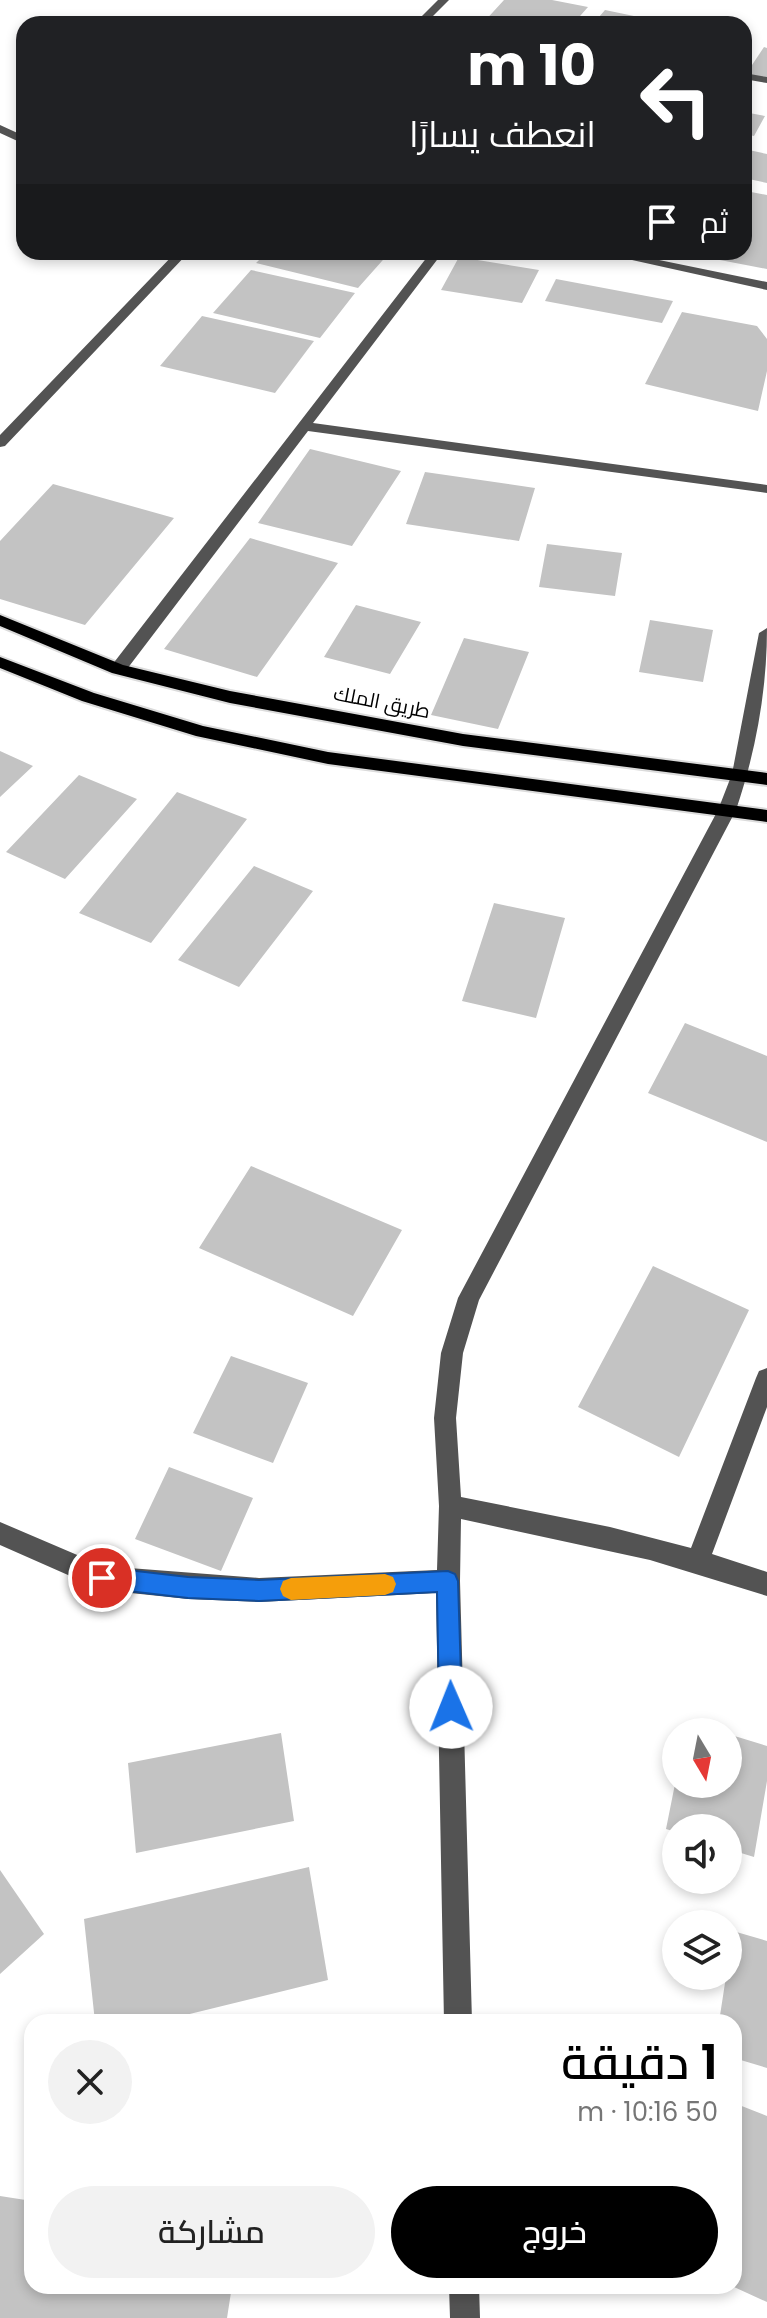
<!DOCTYPE html>
<html lang="ar">
<meta charset="utf-8">
<style>
body{margin:0;font-family:Poppins,Cairo,sans-serif;background:#f2f2f2;color:#222;direction:rtl;height:100vh;display:flex;flex-direction:column;font-size:30px;white-space:nowrap}
*{box-sizing:border-box;margin:0}
p{font-size:26px;color:#767676}
.icon{flex:none;width:44px;height:44px;fill:none;stroke:currentColor;stroke-width:2;stroke-linecap:round;stroke-linejoin:round}
.map{position:relative;flex:1;overflow:hidden;direction:ltr}
.side{position:absolute;left:24px;top:2014px;width:718px;height:280px;display:flex;flex-direction:column;background:#fff;border-radius:24px;box-shadow:0 4px 12px #0003;direction:rtl}
.side>*{flex:none}
.guide{position:absolute;left:16px;top:16px;width:736px;height:244px;border-radius:24px;box-shadow:0 4px 12px #0003;direction:rtl;background:#202124;color:#fff;overflow:hidden}
.needle{width:52px;rotate:170deg}
.controls{position:absolute;left:662px;top:1718px;display:grid;gap:16px}
.controls a{display:grid;place-items:center;width:80px;height:80px;border-radius:50%;background:#fff;box-shadow:0 4px 12px #0003;font-size:40px}
.pin{position:absolute;display:grid;place-items:center;width:68px;height:68px;color:#fff;margin:-34px;border:4px solid #fff;border-radius:50%;box-shadow:0 2px 8px #0007}
.me{position:absolute;width:88px;margin:-44px;rotate:359deg;stroke-linejoin:round;filter:drop-shadow(0 0 6px #0008)}
.turn{display:flex;align-items:center;gap:28px;height:168px;padding:0 24px;font-size:36px}
.turn .icon{width:104px;height:104px;stroke-width:2.5}
.turn b{display:block;font-size:56px;line-height:68px}
.then{display:flex;align-items:center;height:76px;padding:0 24px;background:#0003;gap:16px;font-size:30px}
.round{display:grid;place-items:center;flex:none;width:84px;height:84px;border-radius:42px;background:#f2f2f2}
.overview{display:flex;align-items:center;justify-content:space-between;height:136px;padding:0 24px}
h1{font-size:48px;font-weight:600;line-height:60px;color:#000}
.primary-button{display:flex;gap:16px;margin-top:auto;padding:16px 24px}
.primary-button a{flex:1;height:92px;border-radius:48px;background:#000;color:#fff;font-size:32px;font-weight:600;line-height:92px;text-align:center}
.primary-button a+a{background:#f2f2f2;color:#222}
.map>svg:first-child{display:block}
</style>
<div class="map">
<svg width="767" height="2318" viewBox="0 0 767 2318">
<rect width="100%" height="100%" fill="#fff"/>
<path fill="#c3c3c3" d="M504,0H552L588,7L573,24H482Z
M605,10L658,21L656,24H593Z
M764,47L767,48V78L746,74Z
M744,112L765,116L754,136L744,134Z
M744,149L767,154V183L744,178Z
M751,192L767,195V269L720,260L724,252H744V207Z
M267,252H390L358,288L256,263Z
M459,257L539,270L522,303L441,290Z
M251,270L355,293L320,338L213,313Z
M556,279L673,301L662,323L545,301Z
M682,312L757,326L767,339V371L758,411L645,384Z
M202,316L314,341L275,393L160,366Z
M310,449L401,471L352,546L258,523Z
M425,472L535,488L519,541L406,524Z
M53,484L174,518L85,625L0,599V541Z
M250,538L338,563L257,677L164,649Z
M547,544L622,553L615,596L539,587Z
M356,605L421,622L390,674L324,657Z
M650,620L713,630L703,682L639,672Z
M464,638L529,652L498,729L431,715Z
M0,751L33,766L0,797Z
M79,775L137,799L65,879L6,852Z
M177,792L247,819L151,943L79,913Z
M254,866L313,891L239,987L178,960Z
M494,903L565,918L536,1018L462,1001Z
M685,1023L767,1056V1142L648,1093Z
M251,1166L402,1230L353,1316L199,1248Z
M653,1266L749,1310L679,1457L578,1407Z
M231,1356L308,1383L273,1463L193,1433Z
M169,1467L253,1498L221,1571L135,1539Z
M687,1721L719,1731V1732H685Z
M281,1733L294,1821L136,1853L128,1763Z
M728,1734L767,1746V1781L754,1857L728,1849V1828H676V1832L666,1829L675,1784H728Z
M309,1867L328,1980L157,2022H95L84,1919Z
M0,1870L44,1934L0,1974Z
M733,1931L767,1941V2068L734,2058V2022H719Z
M734,2103L767,2116V2302L734,2287Z
M0,2196L32,2201V2286H232L227,2318H0Z"/>
<g fill="none" stroke-linecap="round" stroke-linejoin="round">
<defs>
<path id="major" d="M0,615L123,665L230,691L463,734L767,773V785L463,746L230,703L112,673L0,626Z
M0,657L94,693L203,726L328,752L767,810V822L328,764L196,736L82,701L0,668Z"/>
</defs>
<use href="#major" stroke="#dbdbdb" stroke-width="4"/>
<path fill="#535353" fill-rule="evenodd" d="M438,0H449L433,16L461,24H414Z
M744,73L767,77V83L744,79Z
M0,125L24,136V144L0,133Z
M176,252H189L5,446L0,447V435Z
M431,252H443L313,423L767,485V493L308,431L124,673H112V665Z
M596,252H620L767,282V290Z
M767,628C767,690 756,751 736,810L479,1300L463,1353L456,1418L461,1497L610,1527L691,1548L756,1378L759,1371L767,1368V1407L712,1554L767,1572V1596L650,1560L461,1519L460,1581L472,2022H444L436,1593L259,1602L188,1599L102,1590L0,1545V1522L103,1566L259,1578L437,1570L439,1506L434,1418L441,1353L458,1298L718,810L732,774L759,633Z
M449,2286H479L480,2318H450Z"/>
<use href="#major" fill="#000" fill-rule="evenodd"/>
</g>
<path fill="#1a73e8" stroke="#114b97" stroke-width="2" d="M102,1567L188,1577L259,1580L448,1571L455,1574L458,1581L462,1707L458,1715L451,1718L443,1715L439,1707L437,1592L259,1601L188,1598L102,1588L94,1585L91,1578L94,1570Z"/>
<path fill="#f59e0b" d="M385,1574L393,1577L396,1584L393,1592L385,1595L291,1600L283,1596L280,1589L283,1581L291,1578Z"/>
<g text-anchor="middle" stroke-width="6" stroke-linejoin="round" paint-order="stroke">
<g font-size="20" fill="#000" stroke="#fff">
<text transform="translate(382 702) rotate(11)" y="7">طريق الملك</text>
</g>
</g>
</svg>
<div class="controls">
<a><svg class="needle" viewBox="-14 -14 28 28"><path d="M0-13l5 13h-10z" fill="#e53935"/><path d="M0 13l5-13h-10z" fill="#767676"/></svg></a>
<a><svg class="icon" aria-label="sound" viewBox="0 0 24 24"><path d="M4 9h4l5-4v14l-5-4H4zM17 9q2 3 0 6"/></svg></a>
<a><svg class="icon" aria-label="layers" viewBox="0 0 24 24"><path d="M12 4l9 5-9 5-9-5zM3 14l9 5 9-5"/></svg></a>
</div>
<div class="pin" style="left:102px;top:1578px;background:#d93025"><svg class="icon" aria-label="arrive" viewBox="0 0 24 24"><path d="M6 21V4h12l-3 4 3 4H6"/></svg></div>
<svg class="me" style="left:451px;top:1707px" viewBox="-20 -20 40 40"><circle r="19" fill="#fff"/><path d="M0-13L10 11 0 6-10 11z" fill="#1a73e8"/></svg>
<div class="guide">
<div class="turn"><svg class="icon" aria-label="left" viewBox="0 0 24 24"><path d="M17 20v-9H6M10 6l-5 5 5 5"/></svg><div><b>10 m</b>انعطف يسارًا</div></div>
<div class="then">ثم<svg class="icon" aria-label="arrive" viewBox="0 0 24 24"><path d="M6 21V4h12l-3 4 3 4H6"/></svg></div>
</div>
<section class="side">
<div class="overview"><div><h1>1 دقيقة</h1><p>50 m · 10:16</p></div><a class="round"><svg class="icon" aria-label="close" viewBox="0 0 24 24"><path d="M6 6l12 12M18 6L6 18"/></svg></a></div>
<div class="primary-button"><a>خروج</a><a>مشاركة</a></div>
</section>
</div>
